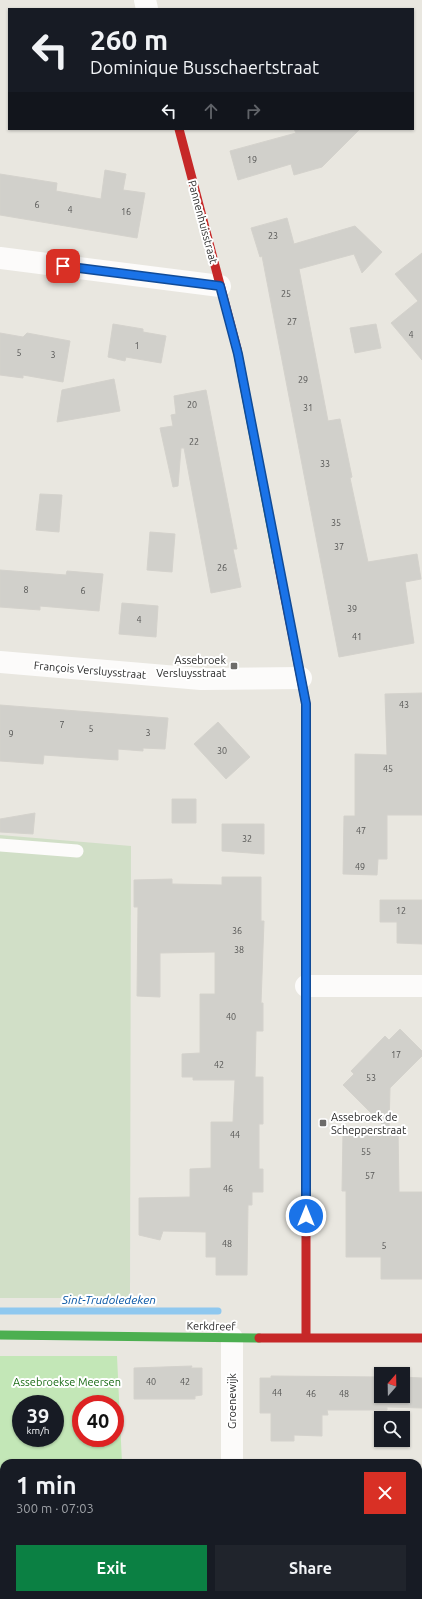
<!DOCTYPE html>
<meta charset="utf-8">
<style>
body{margin:0;font-family:Ubuntu,sans-serif;background:#20242c;color:#f1f3f6;height:100vh;display:flex;flex-direction:column;font-size:15px;white-space:nowrap}
*{box-sizing:border-box;margin:0}
p{font-size:13px;color:#9ea1a6}
.icon{flex:none;width:22px;height:22px;fill:none;stroke:currentColor;stroke-width:2;stroke-linecap:round;stroke-linejoin:round}
.map{position:relative;flex:1;overflow:hidden}
.details{position:absolute;left:0px;top:1459px;width:422px;height:140px;display:flex;flex-direction:column;background:#171b24;border-radius:12px 12px 0 0;box-shadow:0 1px 3px #0004}
.details>*{flex:none}
.guide{position:absolute;left:8px;top:8px;width:406px;height:122px;border-radius:0px;box-shadow:0 1px 3px #0004;background:#171b24;color:#f1f3f6;overflow:hidden}
.needle{width:26px;rotate:20deg}
.controls{position:absolute;left:374px;top:1367px;display:grid;gap:8px}
.controls a{display:grid;place-items:center;width:36px;height:36px;border-radius:0px;background:#171b24;box-shadow:0 1px 3px #0004;font-size:20px}
.speed{position:absolute;left:12px;top:1395px;display:flex;gap:8px;font-size:20px;font-weight:700;text-align:center}
.speed>*{display:grid;place-content:center;width:52px;height:52px;border-radius:50%;background:#171b24;box-shadow:0 1px 3px #0004;line-height:1}
.speed small{font-size:10px;font-weight:400}
.speed .limit{border:6px solid #d22;background:#fff;color:#111}
.pin{position:absolute;display:grid;place-items:center;width:34px;height:34px;color:#fff;margin:-17px;border-radius:8px;box-shadow:0 2px 6px #0006}
.me{position:absolute;width:44px;margin:-22px;rotate:0deg;stroke-linejoin:round;filter:drop-shadow(0 0 3px #0008)}
.turn{display:flex;align-items:center;gap:14px;height:84px;padding:0 16px;font-size:18px}
.turn .icon{width:52px;height:52px;stroke-width:2.5}
.turn b{display:block;font-size:28px;line-height:34px}
.lanes{display:flex;align-items:center;height:38px;padding:0 16px;background:#0003;justify-content:center;gap:20px;direction:ltr}
.lanes .off{opacity:.35}
.round{display:grid;place-items:center;flex:none;width:42px;height:42px;border-radius:0px;background:#20242c}
.head{display:flex;align-items:center;justify-content:space-between;height:68px;padding:0 16px}
h1{font-size:24px;font-weight:600;line-height:30px}
.primary-button{display:flex;gap:8px;margin-top:auto;padding:8px 16px}
.primary-button a{flex:1;height:46px;border-radius:0px;background:#0b8043;color:#fff;font-size:16px;font-weight:600;line-height:46px;text-align:center}
.primary-button a+a{background:#20242c;color:#f1f3f6}
.map>svg:first-child{display:block}
</style>
<div class="map">
<svg width="422" height="1599" viewBox="0 0 422 1599">
<rect width="100%" height="100%" fill="#e9e7e0"/>
<path fill="#c3e7b7" fill-rule="evenodd" d="M0,1356H117L122,1463H4V1595H119V1599H0ZM21,1404H55V1438H21ZM81,1404H115V1438H81Z
M418,1536L422,1537V1599H319V1595H418Z"/>
<path fill="#d1dfc7" d="M0,835L131,846L130,1298H0Z"/>
<g fill="none" stroke-linecap="round" stroke-linejoin="round">
<path stroke="#8fc8ef" stroke-width="7" d="M0,1311H218"/>
</g>
<path fill="#d1d0cb" stroke="#d4d2cc" d="M294,129H360L322,167L294,175L291,164L238,180L230,151L296,133Z
M105,170L126,174L123,190L145,193L137,238L0,215V174L57,183L56,191L101,199Z
M287,218L294,244L355,226L382,252L362,273L354,254L299,269L328,421L340,419L352,477L350,478L368,562L417,554L421,579L405,582L414,643L339,657L262,256L260,257L251,228Z
M422,253V360L391,323L418,301L395,274Z
M113,324L143,329V332L166,336L161,363L126,357L125,361L108,357Z
M376,324L381,348L355,353L350,328Z
M0,333L23,337L27,333L70,341L63,382L23,375V378L0,375Z
M114,379L120,411L57,422L62,390Z
M206,390L237,549H233L241,587L211,593L184,448H181L178,486L173,487L160,428L173,426L171,415L176,414L174,396Z
M40,494L62,495L59,532L36,530Z
M150,532L175,534L172,572L147,570Z
M0,570L66,575L67,571L103,574L99,611L40,606V610L0,607Z
M122,603L158,606L156,637L119,634Z
M422,693V815H387V859H378L377,875L343,874L344,816H355V754L387,755L385,694Z
M0,705L168,718L165,749L143,748V751L118,749V760L44,755L43,764L0,761Z
M218,722L250,757L226,779L194,744Z
M172,799H196V823H172Z
M35,813L33,834L0,832V819Z
M222,824H264V854L222,851Z
M222,877H261V921H264L261,1003H263V1031H256L255,1077H263V1124H259V1169H263V1192H252V1205H248L247,1275H216V1257H206V1232L163,1231L160,1240L139,1235V1198L190,1197V1169L211,1168V1122H233L235,1080H193V1077H182V1054L200,1053V994H215V952L160,953V997L137,996L138,907H134V880L172,879V884L222,885Z
M380,900H422V944L397,943V922H380Z
M400,1029L422,1051V1056L390,1088L389,1128H398L399,1192H422V1279H381V1257H346V1191H342L343,1132H360V1128H386L343,1085L354,1074L351,1071L385,1036L389,1040Z
M192,1366L191,1368H202V1395L195,1396V1399H134V1368Z
M271,1376L381,1377V1396H403V1377L422,1378V1408L387,1407V1410H327L328,1415H322V1436L294,1435V1441H271V1413H260V1378H271Z"/>
<g fill="none" stroke-linecap="round" stroke-linejoin="round">
<path stroke="#fcfbfa" stroke-width="13" d="M0,845L77,851"/>
<path stroke="#fcfbfa" stroke-width="22" d="M145,0L147,9
M0,258L220,286
M0,662L201,679L301,678
M306,986H422
M232,1463V1338
M418,1523L422,1524
M230,1599L231,1595"/>
<path stroke="#4caf50" stroke-width="9" d="M237,349L278,562
M0,1335L259,1338"/>
<path stroke="#ffc107" stroke-width="9" d="M306,834V1091"/>
<path stroke="#c62828" stroke-width="9" d="M179,129L237,349
M278,562L306,704V834
M306,1091V1338
M259,1338H422"/>
</g>
<g fill="none" stroke-linecap="round" stroke-linejoin="round">
<defs>
<path id="route" d="M63,266L220,286L238,354L306,704V1216"/>
</defs>
<use href="#route" stroke="#114b97" stroke-width="10"/>
<use href="#route" stroke="#1a73e8" stroke-width="7"/>
</g>
<g fill="#6d6c6a" stroke="#fff" stroke-width="1.5">
<rect x="230" y="662" width="8" height="8" rx="2"/>
<rect x="319" y="1119" width="8" height="8" rx="2"/>
</g>
<g text-anchor="middle" stroke-width="4" stroke-linejoin="round" paint-order="stroke">
<g font-size="9" fill="#545453">
<text x="252" y="163">19</text>
<text x="37" y="208">6</text>
<text x="70" y="213">4</text>
<text x="126" y="215">16</text>
<text x="273" y="239">23</text>
<text x="286" y="297">25</text>
<text x="292" y="325">27</text>
<text x="411" y="338">4</text>
<text x="137" y="349">1</text>
<text x="19" y="356">5</text>
<text x="53" y="358">3</text>
<text x="303" y="383">29</text>
<text x="192" y="408">20</text>
<text x="308" y="411">31</text>
<text x="194" y="445">22</text>
<text x="325" y="467">33</text>
<text x="336" y="526">35</text>
<text x="339" y="550">37</text>
<text x="222" y="571">26</text>
<text x="26" y="593">8</text>
<text x="83" y="594">6</text>
<text x="352" y="612">39</text>
<text x="139" y="623">4</text>
<text x="357" y="640">41</text>
<text x="404" y="708">43</text>
<text x="62" y="728">7</text>
<text x="91" y="732">5</text>
<text x="148" y="736">3</text>
<text x="11" y="737">9</text>
<text x="222" y="754">30</text>
<text x="388" y="772">45</text>
<text x="361" y="834">47</text>
<text x="247" y="842">32</text>
<text x="360" y="870">49</text>
<text x="401" y="914">12</text>
<text x="237" y="934">36</text>
<text x="239" y="953">38</text>
<text x="231" y="1020">40</text>
<text x="396" y="1058">17</text>
<text x="219" y="1068">42</text>
<text x="371" y="1081">53</text>
<text x="235" y="1138">44</text>
<text x="366" y="1155">55</text>
<text x="370" y="1179">57</text>
<text x="228" y="1192">46</text>
<text x="227" y="1247">48</text>
<text x="384" y="1249">5</text>
<text x="151" y="1385">40</text>
<text x="185" y="1385">42</text>
<text x="277" y="1396">44</text>
<text x="311" y="1397">46</text>
<text x="344" y="1397">48</text>
</g>
<g font-size="11" fill="#2a2a2a" stroke="#fff">
<text transform="translate(203 222) rotate(75)" y="4">Pannenhuisstraat</text>
<text transform="translate(90 670) rotate(5)" y="4">François Versluysstraat</text>
<text transform="translate(211 1326) rotate(1)" y="4">Kerkdreef</text>
<text transform="translate(232 1401) rotate(-90)" y="4">Groenewijk</text>
</g>
<g font-size="11" fill="#2a2a2a" stroke="#fff" text-anchor="end">
<text x="226" y="664">Assebroek<tspan x="226" dy="13">Versluysstraat</tspan></text>
<text x="331" y="1121" text-anchor="start">Assebroek de<tspan x="331" dy="13">Schepperstraat</tspan></text>
</g>
<g font-size="11" fill="#1a6c16" stroke="#fff">
<text x="67" y="1386">Assebroekse Meersen</text>
</g>
<g font-size="12" font-style="italic" fill="#0654a3" stroke="#fff">
<text x="109" y="1304">Sint-Trudoledeken</text>
</g>
</g>
</svg>
<div class="controls">
<a><svg class="needle" viewBox="-14 -14 28 28"><path d="M0-13l5 13h-10z" fill="#e53935"/><path d="M0 13l5-13h-10z" fill="#9ea1a6"/></svg></a>
<a><svg class="icon" aria-label="search" viewBox="0 0 24 24"><circle cx="10" cy="10" r="6"/><path d="M15 15l6 6"/></svg></a>
</div>
<div class="speed"><div>39<small>km/h</small></div><div class="limit">40</div></div>
<div class="pin" style="left:63px;top:266px;background:#d93025"><svg class="icon" aria-label="arrive" viewBox="0 0 24 24"><path d="M6 21V4h12l-3 4 3 4H6"/></svg></div>
<svg class="me" style="left:306px;top:1216px" viewBox="-20 -20 40 40"><circle r="17" fill="#1a73e8" stroke="#fff" stroke-width="3"/><path d="M0-11L8 9 0 5-8 9z" fill="#fff"/></svg>
<div class="guide">
<div class="turn"><svg class="icon" aria-label="left" viewBox="0 0 24 24"><path d="M17 20v-9H6M10 6l-5 5 5 5"/></svg><div><b>260 m</b>Dominique Busschaertstraat</div></div>
<div class="lanes"><svg class="icon" aria-label="left" viewBox="0 0 24 24"><path d="M17 20v-9H6M10 6l-5 5 5 5"/></svg><svg class="icon off" aria-label="ahead" viewBox="0 0 24 24"><path d="M12 20V5M6 11l6-6 6 6"/></svg><svg class="icon off" aria-label="right" viewBox="0 0 24 24"><path d="M7 20v-9h11M14 6l5 5-5 5"/></svg></div>
</div>
<section class="details">
<div class="head"><div><h1>1 min</h1><p>300 m · 07:03</p></div><a class="round" style="background:#d93025;color:#fff"><svg class="icon" aria-label="close" viewBox="0 0 24 24"><path d="M6 6l12 12M18 6L6 18"/></svg></a></div>
<div class="primary-button"><a>Exit</a><a>Share</a></div>
</section>
</div>
